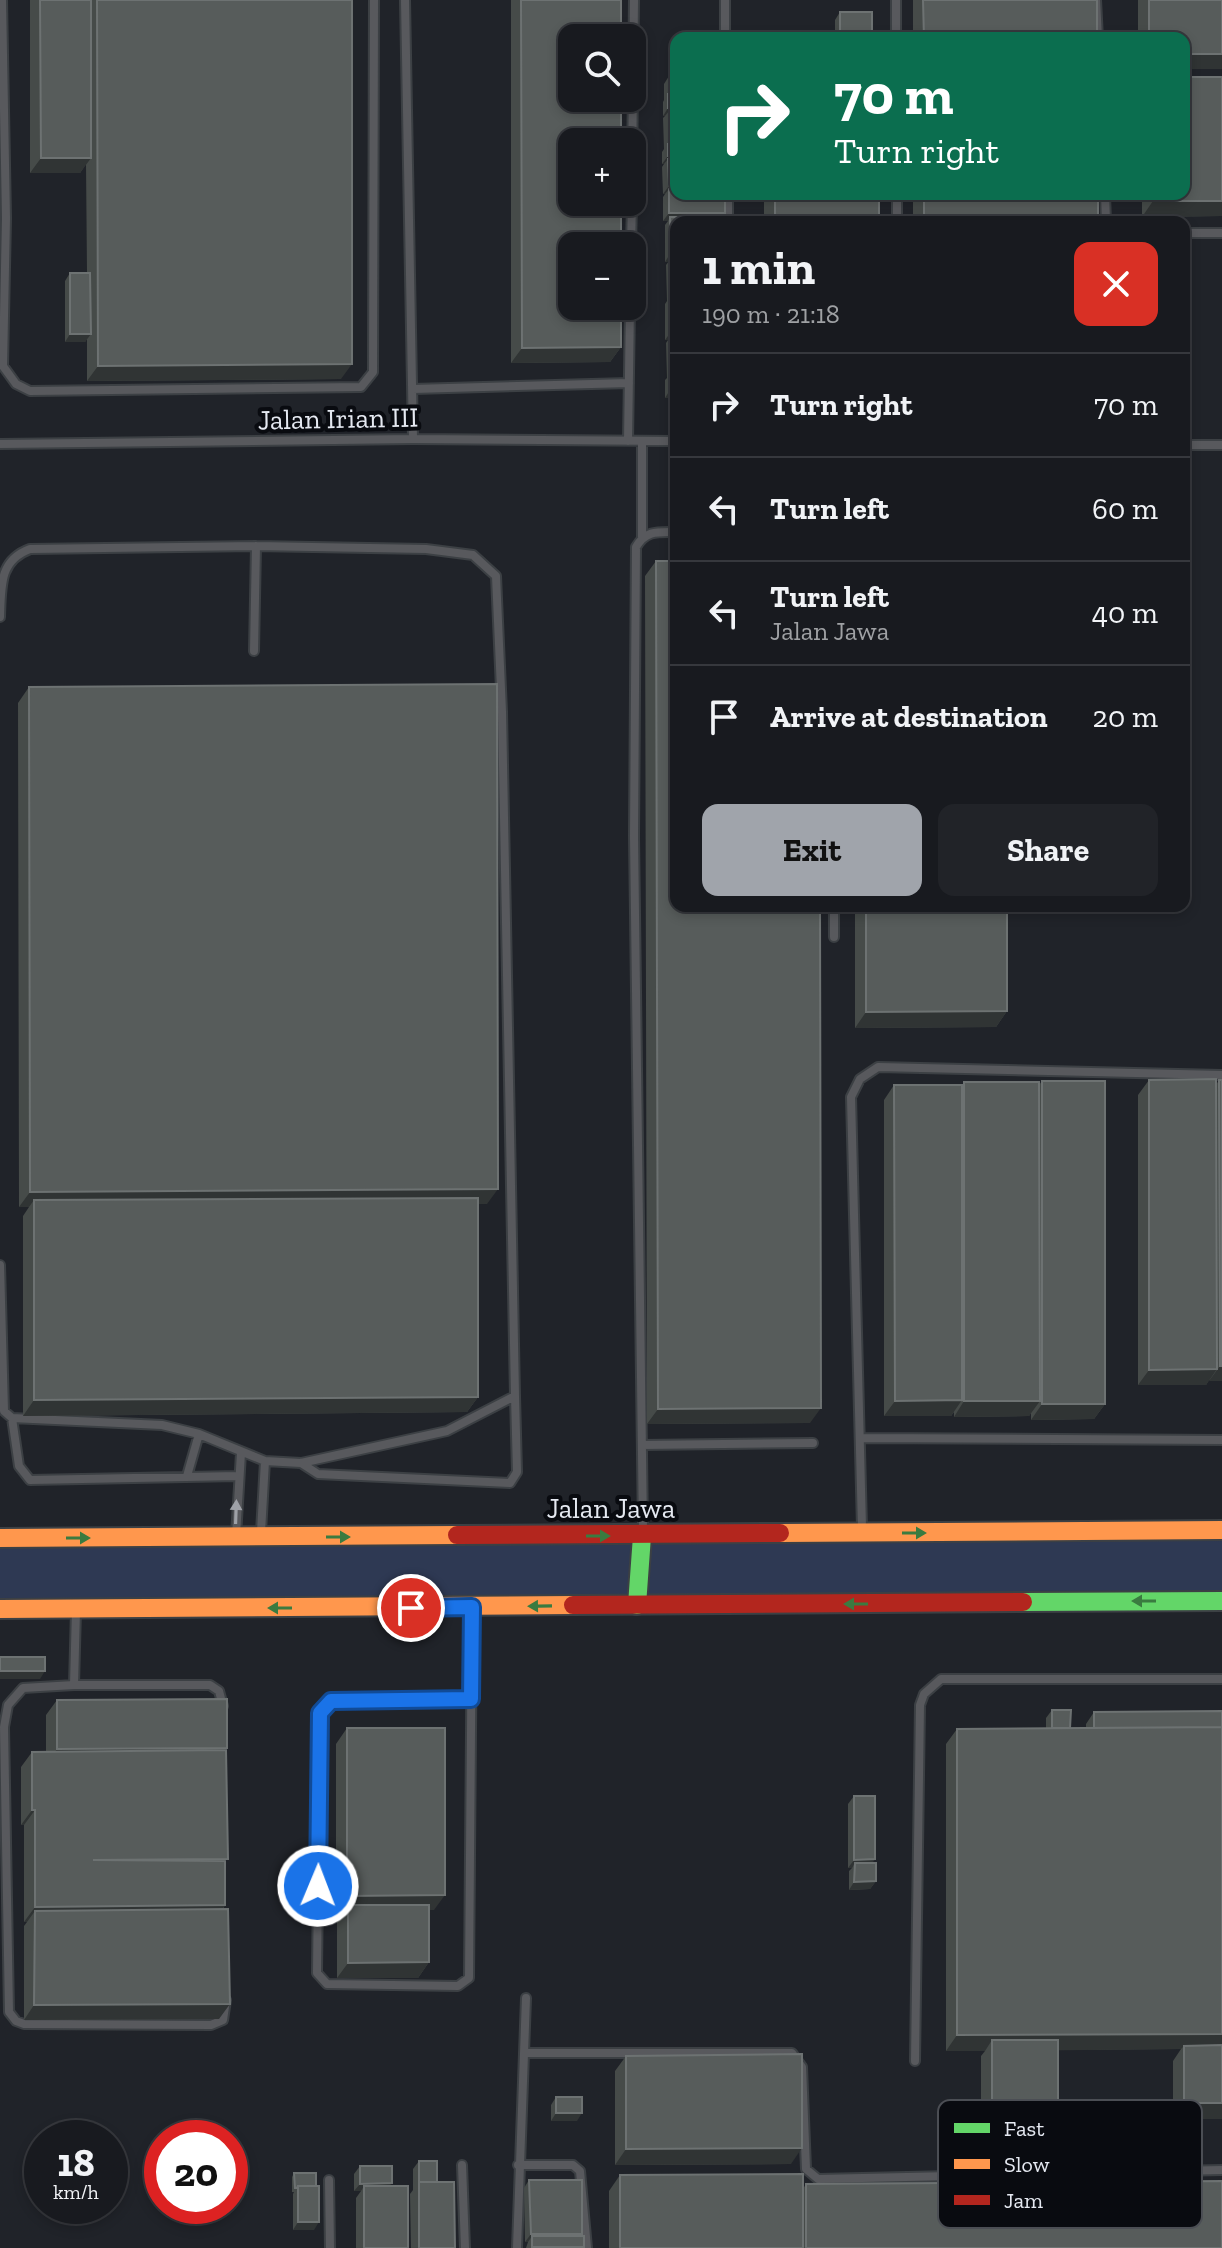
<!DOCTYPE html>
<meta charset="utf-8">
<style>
body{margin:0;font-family:"Zilla Slab",serif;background:#212328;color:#f1f3f6;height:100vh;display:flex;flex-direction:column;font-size:30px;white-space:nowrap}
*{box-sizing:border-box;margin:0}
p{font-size:26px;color:#9fa1a4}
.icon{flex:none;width:44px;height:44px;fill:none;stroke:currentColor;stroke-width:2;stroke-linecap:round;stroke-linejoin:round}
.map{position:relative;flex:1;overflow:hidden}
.sheet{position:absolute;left:670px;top:216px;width:520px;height:696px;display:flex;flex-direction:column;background:#181a1f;border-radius:16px;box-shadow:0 4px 12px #0003,0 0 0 2px #36383d}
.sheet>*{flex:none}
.top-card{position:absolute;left:670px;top:32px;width:520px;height:168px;border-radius:16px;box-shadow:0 4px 12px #0003,0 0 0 2px #36383d;background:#0b6e4f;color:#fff;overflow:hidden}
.controls{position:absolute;left:558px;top:24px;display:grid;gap:16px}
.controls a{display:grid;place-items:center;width:88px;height:88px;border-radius:16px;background:#181a1f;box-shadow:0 4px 12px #0003,0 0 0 2px #36383d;font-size:40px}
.speed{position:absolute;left:24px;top:2120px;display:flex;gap:16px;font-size:40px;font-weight:700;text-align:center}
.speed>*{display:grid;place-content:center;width:104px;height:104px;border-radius:50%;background:#181a1f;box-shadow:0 4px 12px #0003,0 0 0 2px #36383d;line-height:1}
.speed small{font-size:20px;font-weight:400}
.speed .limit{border:12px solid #d22;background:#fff;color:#111}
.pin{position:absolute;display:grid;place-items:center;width:68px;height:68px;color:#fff;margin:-34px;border:4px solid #fff;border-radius:50%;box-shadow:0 2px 8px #0007}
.me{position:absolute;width:88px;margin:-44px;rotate:1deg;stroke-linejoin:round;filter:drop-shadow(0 0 6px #0008)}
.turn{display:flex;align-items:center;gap:28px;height:168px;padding:0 32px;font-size:36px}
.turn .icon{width:104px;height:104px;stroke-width:2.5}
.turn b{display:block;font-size:56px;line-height:68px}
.round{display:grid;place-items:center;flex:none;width:84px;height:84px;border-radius:16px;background:#212328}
.summary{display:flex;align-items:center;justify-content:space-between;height:136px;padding:0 32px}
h1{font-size:48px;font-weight:700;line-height:60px}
.action{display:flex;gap:16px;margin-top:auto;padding:16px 32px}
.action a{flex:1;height:92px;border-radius:16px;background:#a0a4ab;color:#111;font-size:32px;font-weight:700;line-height:92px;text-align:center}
.action a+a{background:#212328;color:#f1f3f6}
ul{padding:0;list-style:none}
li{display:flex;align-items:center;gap:24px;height:104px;padding:0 32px;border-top:2px solid #36383d}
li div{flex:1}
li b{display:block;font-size:30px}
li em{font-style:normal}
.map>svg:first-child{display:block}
</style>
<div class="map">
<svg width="1222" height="2248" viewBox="0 0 1222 2248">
<rect width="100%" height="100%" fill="#202329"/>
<path fill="#2e3953" d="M1222,1531V1601L0,1608V1538Z"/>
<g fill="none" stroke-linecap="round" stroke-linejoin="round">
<defs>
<path id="lane" d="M2,0L6,218L3,366L16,384L30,391L361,387L373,372L374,0
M405,0L413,439
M725,0V38
M896,0V38
M1096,0L1098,38
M632,168L634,0
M728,194V222
M897,194V222
M1105,194L1106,222
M1184,233H1222
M631,246L632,202
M413,389L629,383
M628,441L630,306
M642,442V537
M0,444L413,439L676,441
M1184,445H1222
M0,617C1,584 0,560 30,549L256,546L426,549L473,555L496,576L502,712L515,1396L447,1431L301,1463L265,1461L199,1434L162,1425L12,1418L4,1411L0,1265
M254,651L256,546
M834,906V937
M12,1418L19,1466L30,1480L238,1476
M860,1438L1222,1440
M642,1445L813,1443
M301,1463L318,1474L510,1483L517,1472L515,1396
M187,1476L199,1434
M862,1528L851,1097L860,1079L878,1067L1222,1075
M261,1532L265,1461
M643,1532L634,836L636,547C646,530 658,532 676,532
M236,1536L241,1453
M76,1610L74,1685H210L219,1691L223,1706
M74,1685L23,1688L8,1705L4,1727L9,2012L16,2021L24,2024L211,2025L223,2020L226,2000
M471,1699L331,1701L320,1713L317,1973L327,1984L458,1986L469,1978L472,1609
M525,2053H792L802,2067L806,2169L818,2179L1222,2170
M915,2061L920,1705L924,1694L941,1679H1222
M462,2165L465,2248
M518,2165H573L580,2171L587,2248
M329,2180L330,2248
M517,2248L526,1998"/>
<path id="fast" d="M1023,1602L1222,1601
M637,1605L642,1536"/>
<path id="slow" d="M780,1533L1222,1530
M0,1538L457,1535
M0,1609L573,1605"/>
<path id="jam" d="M457,1535L780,1533
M573,1605L1023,1602"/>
</defs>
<use href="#lane" stroke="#3c4044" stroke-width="12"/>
<use href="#fast" stroke="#3c4044" stroke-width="22"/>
<use href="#slow" stroke="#3c4044" stroke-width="22"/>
<use href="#jam" stroke="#3c4044" stroke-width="22"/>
<use href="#lane" stroke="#58595d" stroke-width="8"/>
<use href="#fast" stroke="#63d668" stroke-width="18"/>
<use href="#slow" stroke="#ff974d" stroke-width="18"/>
<use href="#jam" stroke="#b3261e" stroke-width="18"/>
</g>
<path fill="#464b49" d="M30,0H352L341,379L87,381V339L85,342H65V281L70,273H87L86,164L80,173H30Z
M511,0H621V347L610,362L511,363Z
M913,0H1097V38H913Z
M1138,0H1222V69H1184V38H1138Z
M840,12L871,32L888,38H835V20Z
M669,76L722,217L676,398H665V380L667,378L666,343L668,340H665V304L667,301L666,265L669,261L665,262V225L668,221H663V197L665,194H663L662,167L664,164H662V152L664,149L663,118L665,116H663V102L664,100V84Z
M764,194H879V222H764Z
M913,194H1098V222H913Z
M1142,194H1184L1222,216L1142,217Z
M656,561L810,1423L647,1424L645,576Z
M29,687L487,1204H478V1397L467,1412L23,1416V1216L29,1207H19L18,703Z
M855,906H1007V1011L996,1027L855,1028Z
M1149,1080L1216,1085L1219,1080L1222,1381L1209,1380L1206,1385H1138V1095Z
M1042,1081L1105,1404L1094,1419L1031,1420V1413L1029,1416L954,1417V1412L951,1416H884V1100L894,1085L962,1086L964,1082L1039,1085Z
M57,1700L227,1748L225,1750V1905L223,1909L219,2019L24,2020V1926L27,1922H24V1825H21V1767L32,1752H46V1715Z
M1052,1710L1070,1728H1086V1724L1094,1712L1222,1711V2119H1173V2061L1181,2049L1058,2050L1047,2123L981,2124V2056L985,2051H946V1744L957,1729L1046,1728V1718Z
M347,1728L434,1910H429V1962L418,1978H337V1921L344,1911H336V1744Z
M854,1796L873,1863L876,1881L870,1889L849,1890V1871L852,1868H848V1804Z
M626,2056L791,2164L615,2165V2071Z
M556,2097L577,2121H551V2105Z
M419,2161L437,2182L455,2248H411L410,2194L413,2190V2169Z
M360,2166L390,2186L408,2248H356V2198L361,2191H354V2174Z
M294,2173L316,2186L314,2230H293V2194L294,2192H292V2177Z
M620,2175L803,2189L806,2184L1222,2248H609V2191Z
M529,2180L581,2236L583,2248H526L528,2242H525L524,2188Z"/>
<path fill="#303434" d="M1184,54H1222V69H1184Z
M668,108H676V116L669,111L665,116H663Z
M668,156H676V164L668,159L664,164H662Z
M41,158H91L80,173H30Z
M669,186H676V194L669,189L665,194H663Z
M1153,201H1222V216L1142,217Z
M669,213H725L719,221L670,217L668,221H663Z
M670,254H676V261L672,257L669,261L665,262Z
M671,332H676V340L671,335L668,340H665Z
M70,334H91L85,342H65Z
M621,347L610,362L511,363L522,348Z
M352,364L341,379L87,381L98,366Z
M670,390H676V398H665Z
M1007,1011L996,1027L855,1028L866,1012Z
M498,1189L487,1204L34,1207V1200L29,1207H19L30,1192Z
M1220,1366H1222V1381H1209Z
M1217,1369L1206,1385H1138L1149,1370Z
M478,1397L467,1412L23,1416L34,1400Z
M962,1400L951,1416H884L895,1401Z
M964,1401H1040L1029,1416L954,1417Z
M1042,1404H1105L1094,1419L1031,1420Z
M821,1408L810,1423L647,1424L658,1409Z
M0,1671H45L40,1679H0Z
M227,1748L216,1763L46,1764L57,1749Z
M32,1810H35L24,1825H21Z
M875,1859L870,1867L855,1863L852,1868H848L854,1860Z
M876,1881L870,1889L849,1890L854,1882Z
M445,1895L434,1910L348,1911V1905L344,1911H336L347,1896Z
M225,1905L214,1921L35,1911L27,1922H24L35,1907Z
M429,1962L418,1978H337L348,1963Z
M230,2004L219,2019L24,2020L34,2005Z
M1222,2034V2049L1184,2046L1181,2049L992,2051V2040L985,2051H946L957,2035Z
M1184,2103H1222V2119H1173Z
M992,2108H1058L1047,2123L981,2124Z
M556,2113H582L577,2121H551Z
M802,2148L791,2164L615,2165L626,2149Z
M392,2183L386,2191L364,2186L361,2191H354L360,2184Z
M298,2222H319L314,2230H293Z
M531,2234H582L577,2242L532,2236L528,2242H525Z
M532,2247H584L583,2248H531Z"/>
<path fill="#575c5b" stroke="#6d7272" stroke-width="2" d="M40,0H91V158H41Z
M97,0H352V364L98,366Z
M521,0H621V38H572V98H621V142H572V202H621V246H572V306H621V347L522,348Z
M923,0H1097V38H924Z
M1149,0H1222V54H1184V38H1149Z
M840,12H872V31H840Z
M841,32H888V38H841Z
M669,76H676V92H669Z
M1184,77H1222V201H1153V194H1184Z
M668,94H676V108H668Z
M676,110V141H669V111Z
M668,144H676V156H668Z
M668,159H676V186H669Z
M669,189H676V194H725V213H669Z
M775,194H879V222H775Z
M924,194H1098V222H924Z
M670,217H724V222H676V254H670Z
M672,257H676V293H672Z
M70,273H90L91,334H70Z
M671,296H676V332H671Z
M671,335H676V370H672Z
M670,373H676V390H670Z
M656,561H676V906H820L821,1408L658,1409Z
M497,684L498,1189L30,1192L29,687Z
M866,906H1007V1011L866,1012Z
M1216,1079L1217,1369L1149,1370V1080Z
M1219,1080H1222V1366H1220Z
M1042,1081H1105V1404H1042Z
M964,1082H1039L1040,1401H964Z
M894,1085H962V1400L895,1401Z
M478,1198V1397L34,1400V1200Z
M0,1657H45V1671H0Z
M227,1699V1748L57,1749V1700Z
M1052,1710H1071L1070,1728H1052Z
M1222,1711V1727L1094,1728V1712Z
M1222,1727V2034L957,2035V1729Z
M347,1728H445V1895L347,1896Z
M226,1750L228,1859L93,1860L225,1861V1905L35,1907V1810H32V1752Z
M854,1796H875V1859L854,1860Z
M855,1863H876V1881L854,1882Z
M348,1905H429V1962L348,1963Z
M228,1909L230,2004L34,2005L35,1911Z
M992,2040H1058V2108H992Z
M1222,2045V2103H1184V2046Z
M802,2054V2148L626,2149V2056Z
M556,2097H582V2113H556Z
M419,2161H437V2182H419Z
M360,2166H392V2183L360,2184Z
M294,2173H316V2186H298L297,2188H295Z
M803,2174V2248H620V2175Z
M529,2180H582V2234H531Z
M1222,2181V2248H806V2184Z
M419,2182H454L455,2248H419Z
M298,2186H319V2222H298Z
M364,2186H408V2248H364Z
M532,2236H584V2247H532Z"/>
<defs><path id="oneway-solid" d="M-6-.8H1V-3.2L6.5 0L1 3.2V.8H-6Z" transform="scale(2)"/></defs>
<use fill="#9ea1a7" href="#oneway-solid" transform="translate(236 1512) rotate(-88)"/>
<g fill="#3a7b40">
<use href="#oneway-solid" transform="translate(914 1533)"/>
<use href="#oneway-solid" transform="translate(598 1536)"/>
<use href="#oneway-solid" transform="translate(338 1537)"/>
<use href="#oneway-solid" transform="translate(78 1538)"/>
<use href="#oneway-solid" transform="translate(1144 1601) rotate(180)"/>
<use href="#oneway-solid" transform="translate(856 1604) rotate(180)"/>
<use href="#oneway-solid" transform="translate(540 1606) rotate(179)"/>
<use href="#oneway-solid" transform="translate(280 1608) rotate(180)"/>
</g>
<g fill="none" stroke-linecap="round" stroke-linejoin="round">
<defs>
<path id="route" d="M318,1886L320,1713L331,1701L471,1699L472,1607L411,1608"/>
</defs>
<use href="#route" stroke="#114b97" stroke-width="20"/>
<use href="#route" stroke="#1a73e8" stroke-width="14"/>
</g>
<g text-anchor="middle" stroke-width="8" stroke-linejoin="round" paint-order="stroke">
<g font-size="28" fill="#e5e9f1" stroke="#090b10">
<text transform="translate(338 418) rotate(-1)" y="10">Jalan Irian III</text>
<text x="611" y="1518">Jalan Jawa</text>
</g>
</g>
<rect x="938" y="2100" width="264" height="128" rx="12" fill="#090b10" stroke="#4b4e54" stroke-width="2"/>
<rect x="954" y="2123" width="36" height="10" fill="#63d668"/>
<rect x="954" y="2159" width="36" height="10" fill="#ff974d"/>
<rect x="954" y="2195" width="36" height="10" fill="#b3261e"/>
<g font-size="22" fill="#e5e9f1">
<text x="1004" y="2136">Fast</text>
<text x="1004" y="2172">Slow</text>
<text x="1004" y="2208">Jam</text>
</g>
</svg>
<div class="controls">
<a><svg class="icon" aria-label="search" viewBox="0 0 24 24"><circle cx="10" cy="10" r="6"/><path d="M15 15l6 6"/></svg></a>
<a>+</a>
<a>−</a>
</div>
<div class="speed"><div>18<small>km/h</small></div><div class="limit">20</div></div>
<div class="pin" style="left:411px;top:1608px;background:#d93025"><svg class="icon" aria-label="arrive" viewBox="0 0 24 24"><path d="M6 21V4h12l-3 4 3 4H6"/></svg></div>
<svg class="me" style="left:318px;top:1886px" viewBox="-20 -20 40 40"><circle r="17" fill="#1a73e8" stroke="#fff" stroke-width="3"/><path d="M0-11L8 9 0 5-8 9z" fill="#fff"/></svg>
<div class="top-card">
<div class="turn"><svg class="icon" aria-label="right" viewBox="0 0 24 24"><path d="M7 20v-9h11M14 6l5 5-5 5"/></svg><div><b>70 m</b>Turn right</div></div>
</div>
<section class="sheet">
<div class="summary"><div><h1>1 min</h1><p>190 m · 21:18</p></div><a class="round" style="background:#d93025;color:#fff"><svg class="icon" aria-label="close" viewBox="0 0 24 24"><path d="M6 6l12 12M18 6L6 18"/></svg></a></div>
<ul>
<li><svg class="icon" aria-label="right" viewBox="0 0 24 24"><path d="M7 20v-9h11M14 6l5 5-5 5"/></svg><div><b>Turn right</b></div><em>70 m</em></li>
<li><svg class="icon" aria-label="left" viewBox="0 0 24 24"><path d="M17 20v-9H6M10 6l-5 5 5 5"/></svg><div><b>Turn left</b></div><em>60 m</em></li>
<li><svg class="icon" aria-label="left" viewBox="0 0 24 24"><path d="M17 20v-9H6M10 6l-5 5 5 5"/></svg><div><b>Turn left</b><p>Jalan Jawa</p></div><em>40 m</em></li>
<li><svg class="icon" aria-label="arrive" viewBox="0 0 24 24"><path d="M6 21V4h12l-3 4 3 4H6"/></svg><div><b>Arrive at destination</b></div><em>20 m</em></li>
</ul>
<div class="action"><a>Exit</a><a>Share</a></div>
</section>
</div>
